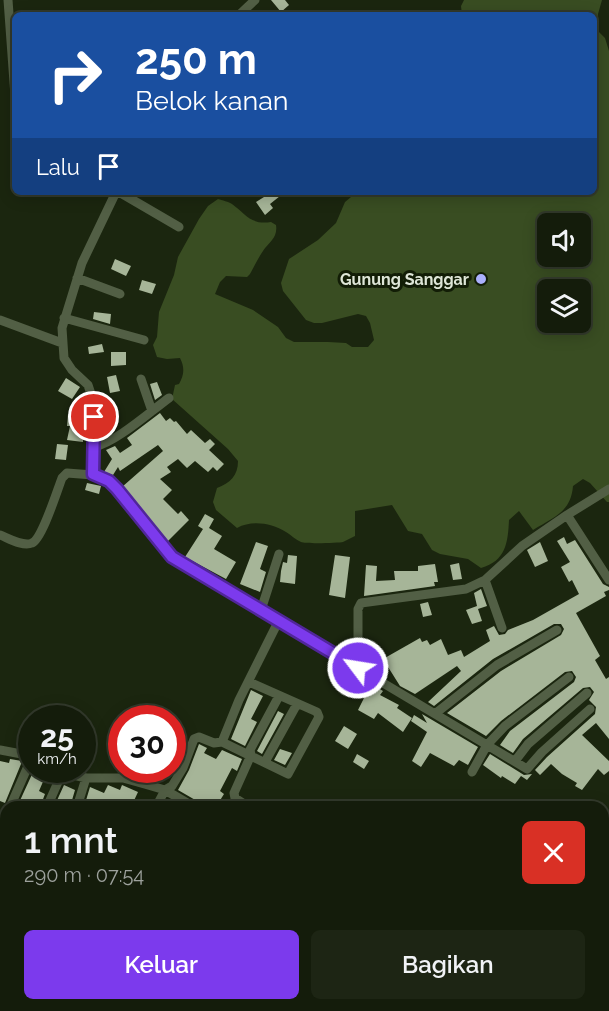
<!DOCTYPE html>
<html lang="id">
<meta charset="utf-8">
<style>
body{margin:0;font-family:Raleway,sans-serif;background:#1d2514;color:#f1f3f6;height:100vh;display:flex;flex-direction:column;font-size:22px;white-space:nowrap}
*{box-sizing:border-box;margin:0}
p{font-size:20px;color:#9da19d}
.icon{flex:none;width:33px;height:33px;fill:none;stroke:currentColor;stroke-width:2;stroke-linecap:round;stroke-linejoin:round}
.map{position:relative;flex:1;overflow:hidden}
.side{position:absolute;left:0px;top:801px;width:609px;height:210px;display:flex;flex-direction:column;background:#141c0b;border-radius:18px 18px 0 0;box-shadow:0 3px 15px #0003,0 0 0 2px #333a2c}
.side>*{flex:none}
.hud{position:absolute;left:12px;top:12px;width:585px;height:183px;border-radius:9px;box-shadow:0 3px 15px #0003,0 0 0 2px #333a2c;background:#1a4fa0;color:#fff;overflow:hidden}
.controls{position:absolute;left:537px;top:213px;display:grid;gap:12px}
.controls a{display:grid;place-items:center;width:54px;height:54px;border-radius:9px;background:#141c0b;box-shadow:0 3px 15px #0003,0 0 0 2px #333a2c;font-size:30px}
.speed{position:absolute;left:18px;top:705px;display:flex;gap:12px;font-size:30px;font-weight:700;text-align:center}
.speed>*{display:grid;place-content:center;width:78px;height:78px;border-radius:50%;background:#141c0b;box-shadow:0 3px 15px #0003,0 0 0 2px #333a2c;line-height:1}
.speed small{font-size:15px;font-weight:400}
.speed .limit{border:9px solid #d22;background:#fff;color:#111}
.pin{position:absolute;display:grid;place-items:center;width:51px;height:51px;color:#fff;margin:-26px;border:3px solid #fff;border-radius:50%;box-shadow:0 2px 6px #0007}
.me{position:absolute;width:66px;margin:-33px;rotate:301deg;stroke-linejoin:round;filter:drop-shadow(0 0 4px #0008)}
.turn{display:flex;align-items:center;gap:21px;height:126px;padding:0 24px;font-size:27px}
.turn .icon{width:78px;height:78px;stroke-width:2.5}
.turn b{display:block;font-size:42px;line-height:51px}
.then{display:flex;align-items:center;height:57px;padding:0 24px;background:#0003;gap:12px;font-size:22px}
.round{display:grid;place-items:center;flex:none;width:63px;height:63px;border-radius:9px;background:#1d2514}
.summary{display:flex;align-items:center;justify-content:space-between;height:102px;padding:0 24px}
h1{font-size:36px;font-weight:600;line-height:45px}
.button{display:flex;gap:12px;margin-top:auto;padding:12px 24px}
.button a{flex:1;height:69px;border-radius:9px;background:#7c3aed;color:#fff;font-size:24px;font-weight:600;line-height:69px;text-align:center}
.button a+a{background:#1d2514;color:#f1f3f6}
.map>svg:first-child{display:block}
</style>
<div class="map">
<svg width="609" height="1011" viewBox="0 0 609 1011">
<rect width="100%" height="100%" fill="#1b260f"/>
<path fill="#394d22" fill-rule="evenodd" d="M464,0H602L598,14L599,32L605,38L609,51V502H607L590,483L583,479L573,486C571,512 554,517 533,530L519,511L509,520C508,542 506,561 481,568L468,559L440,554L432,550L422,534L408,531L392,505L355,511V536C351,538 347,540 343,542C339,543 305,544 301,542C296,540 291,535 286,532C271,523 252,520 237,528L216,510L213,502L217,488C230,483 238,476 238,461L228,449L172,399L175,385L179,384C184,375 185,368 180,358L167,359L157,357L153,345L157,337L159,312L174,275L178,257L199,219L208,206L218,199C222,200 229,202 232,204C246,214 250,225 271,222L276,225C278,238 269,242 263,251C258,258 254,267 250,274L247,277L226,276L220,282L215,294L253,310L278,327L286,338L294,342H328L346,343L352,347H368L374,340L370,323L366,316L358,314L322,323H314L306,320L283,291L281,283L289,259L318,240L336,223L345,202L357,192H594V15H462L461,6ZM548,224H580V256H548ZM548,290H580V322H548Z"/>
<path fill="#a6b598" d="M271,0H285L289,5L281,12Z
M272,192H285L270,204L273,208L265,215L256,202Z
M115,259L131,266L126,276L111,269Z
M142,280L156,284L152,294L139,290Z
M94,312L111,314L110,324L93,319Z
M102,344L104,352L89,354L88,347Z
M111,352H126V365L111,366Z
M116,375L120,391L110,393L107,377Z
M66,378L80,387L72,399L58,391Z
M157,382L162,395L155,400L150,384Z
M160,413L166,421L170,418L174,422L176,421L187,434L191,430L205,443L210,439L215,444L209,450L224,464L217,471L213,467L208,472L195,461L187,468L178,459L167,467L171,472L160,479L172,490L163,499L178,514L181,511L189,520L168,541L122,487L163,451L158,445L120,471L118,467L113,475L104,472L112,459L106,450L115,446L120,453L132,445L127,438Z
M68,414L85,415L83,442L67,440L70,426H67Z
M57,444L68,445L66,460L55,459Z
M87,483L101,486L99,494L85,490Z
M205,514L214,519L209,528L222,536L214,549L236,562L226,579L185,557L203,529L198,526Z
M564,537L567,544L575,540L603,584L609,587V590L604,592L606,596L576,613L600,656L595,660L606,679L609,677V739L596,723L582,735L609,761V771L604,775L598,769L582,790L575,786L577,783L562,774L551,764L540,775L535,770L547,757L595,714L596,707L589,700L594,692L590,687L583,688L523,739L513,753L500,745L510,731L574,682L576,677L572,671L565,672L501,721L486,736L447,713L501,671L561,635L564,629L561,624H554L493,659L434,706L428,702L461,671L457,666L415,694L400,686L383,659L420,638L422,642L427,640L430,645L441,639L448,655L461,650L464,657L490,641L486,630L494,626L499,635L505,634L508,630L533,620L579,594L572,580L569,582L561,567L570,562L557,541Z
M256,542L268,546L260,569L266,572L260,592L240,584Z
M540,542L548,561L535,567L527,550Z
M288,555L297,556L295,584L280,582L281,571L283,562L287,563Z
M335,555L350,557L345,598L329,595Z
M459,563L462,579L453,580L450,565Z
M435,564L438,582H434L435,586L364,596L366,565L377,566L376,581L395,580L394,571H418V566Z
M481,589L487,606L478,609L482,621L472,624L466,610L477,606L474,593Z
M428,602L432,615L423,617L420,604Z
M381,657L385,664L375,670L367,666Z
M362,678L383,691L380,695L399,705L397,708L412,718L403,732L378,713L374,719L358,710L364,698L358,694L362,689L357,686Z
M251,690L263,696L251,719L257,722L245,746L231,739Z
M278,711L284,714L262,754L257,751Z
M422,714L478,747L468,765L459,760L454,766L430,753L421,767L412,761L427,732L411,721L414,715L427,723Z
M344,726L357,734L348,749L335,741Z
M199,744L207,748L204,753L216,759L222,750L242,759L237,771L232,768L220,791L224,794L219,802L227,807H201L197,801L178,790L189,770Z
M280,749L292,753L285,765L274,760Z
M357,754L369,761L364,769L353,762Z
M490,754L524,775L532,774L527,780L521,776L515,784L502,776L501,778L483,765Z
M10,759L22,761L21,764L5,803L0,801V761L9,763Z
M34,770V772L45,777L39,791L45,794L40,807H17Z
M64,785L75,790L70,807H54Z
M108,785L120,790L122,785L138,792L131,807H84L90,787L104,793Z"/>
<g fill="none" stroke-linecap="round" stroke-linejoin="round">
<path stroke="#525f45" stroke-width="9" d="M8,0L15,96
M239,15L255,0
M119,192L179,227
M77,278L120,294
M64,318L144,340
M0,320L62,343
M141,379L152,411
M94,447C115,443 151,411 169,398
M93,475L94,403L88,385L72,370L64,358L62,328L82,263L116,192
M567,515L609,580
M0,535C8,538 23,547 32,543C42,539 57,491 62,478L67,473L93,475L109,481L172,557L487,745L472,772
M485,580L502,628
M261,610L279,554
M358,668V609L361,603L466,589L485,580L522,546L567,515L609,489
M569,677L505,726L487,745L527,769L542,752L590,709
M436,713L497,665L557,630
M222,742L288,774L319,717L317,712L249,682
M0,750L32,756
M515,761L528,744L587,693
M265,762L297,704
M52,770L86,778H123L148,785L165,790L194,807
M10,807L32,757
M47,807L62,773
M77,807L86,778
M156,807L165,790L172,786L183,768L194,739L199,737L214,743L222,742L239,700L279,620
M249,807L235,798L234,793L251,755L250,750L279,696
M0,838L6,817
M0,847L6,848
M0,934L6,918
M0,967L6,968
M27,1005L30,1011"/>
</g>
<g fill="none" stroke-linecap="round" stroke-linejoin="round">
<defs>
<path id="route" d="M94,417L93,474L109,481L117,489L172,557L358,668"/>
</defs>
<use href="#route" stroke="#51269a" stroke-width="15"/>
<use href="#route" stroke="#7c3aed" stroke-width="10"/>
</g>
<circle fill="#aab0fc" stroke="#121d06" stroke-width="2" cx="481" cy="279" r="6"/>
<g text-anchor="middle" stroke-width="6" stroke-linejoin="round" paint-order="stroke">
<g font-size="16" font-weight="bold" fill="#dee6d7" stroke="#121d06" text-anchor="end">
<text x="469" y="285">Gunung Sanggar</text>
</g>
</g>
</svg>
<div class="controls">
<a><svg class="icon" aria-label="sound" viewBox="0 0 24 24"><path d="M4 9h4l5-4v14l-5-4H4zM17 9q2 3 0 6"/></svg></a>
<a><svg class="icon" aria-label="layers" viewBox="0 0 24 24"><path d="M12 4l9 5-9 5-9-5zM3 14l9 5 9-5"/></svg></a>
</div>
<div class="speed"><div>25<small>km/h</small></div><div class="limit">30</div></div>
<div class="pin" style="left:94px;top:417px;background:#d93025"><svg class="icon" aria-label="arrive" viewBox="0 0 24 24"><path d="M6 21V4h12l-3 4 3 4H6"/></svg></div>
<svg class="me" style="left:358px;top:668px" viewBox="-20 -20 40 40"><circle r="17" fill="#7c3aed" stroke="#fff" stroke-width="3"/><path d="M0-11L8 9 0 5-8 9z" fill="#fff"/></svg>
<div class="hud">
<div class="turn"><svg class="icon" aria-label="right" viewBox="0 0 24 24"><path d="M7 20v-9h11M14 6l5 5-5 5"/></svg><div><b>250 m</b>Belok kanan</div></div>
<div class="then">Lalu<svg class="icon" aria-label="arrive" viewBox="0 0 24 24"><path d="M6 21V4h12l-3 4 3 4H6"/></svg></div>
</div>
<section class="side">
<div class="summary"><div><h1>1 mnt</h1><p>290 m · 07:54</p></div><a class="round" style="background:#d93025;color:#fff"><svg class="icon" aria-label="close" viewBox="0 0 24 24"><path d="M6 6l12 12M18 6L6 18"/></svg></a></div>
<div class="button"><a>Keluar</a><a>Bagikan</a></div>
</section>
</div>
